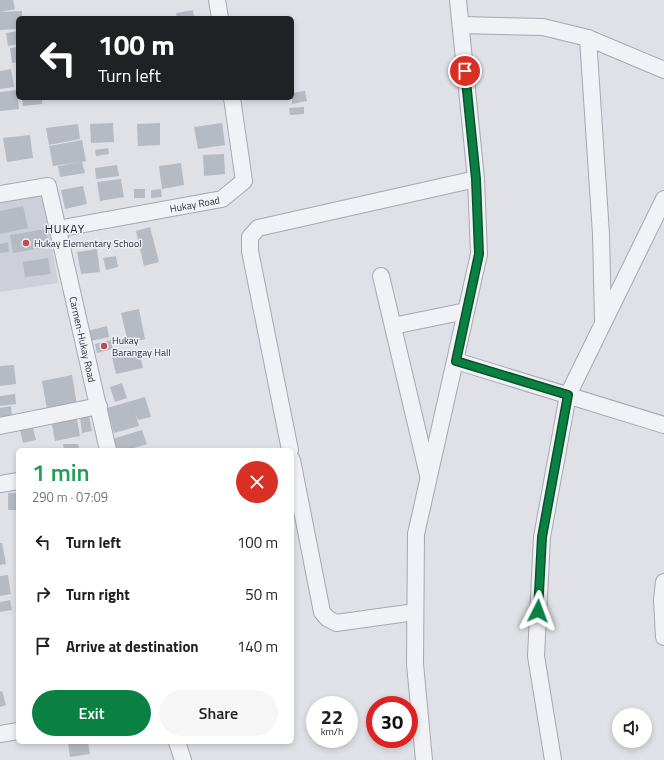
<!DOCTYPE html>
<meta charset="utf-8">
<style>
body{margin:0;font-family:"Titillium Web",sans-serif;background:#f6f6f6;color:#202124;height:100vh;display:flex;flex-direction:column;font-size:15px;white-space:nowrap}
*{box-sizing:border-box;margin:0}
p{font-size:13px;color:#757577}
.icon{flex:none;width:22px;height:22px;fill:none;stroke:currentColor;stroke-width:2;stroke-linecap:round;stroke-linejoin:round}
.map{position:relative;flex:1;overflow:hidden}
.panel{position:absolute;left:16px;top:448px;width:278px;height:296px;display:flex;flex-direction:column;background:#fff;border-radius:6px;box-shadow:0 2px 6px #0003}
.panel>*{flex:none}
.hud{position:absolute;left:16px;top:16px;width:278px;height:84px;border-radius:6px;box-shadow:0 2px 6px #0003;background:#202124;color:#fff;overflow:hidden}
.buttons{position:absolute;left:612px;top:708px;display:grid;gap:8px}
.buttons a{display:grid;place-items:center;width:40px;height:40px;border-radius:50%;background:#fff;box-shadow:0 2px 6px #0003;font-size:20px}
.speed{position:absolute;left:306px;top:696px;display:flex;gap:8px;font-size:20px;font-weight:700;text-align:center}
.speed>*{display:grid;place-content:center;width:52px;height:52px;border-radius:50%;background:#fff;box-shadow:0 2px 6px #0003;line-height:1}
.speed small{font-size:10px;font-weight:400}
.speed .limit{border:6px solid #d22;background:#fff;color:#111}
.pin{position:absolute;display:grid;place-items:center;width:34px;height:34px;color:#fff;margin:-17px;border:2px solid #fff;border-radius:50%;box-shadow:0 1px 4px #0007}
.me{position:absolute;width:44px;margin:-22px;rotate:3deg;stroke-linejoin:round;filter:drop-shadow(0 0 3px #0008)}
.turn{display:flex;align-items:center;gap:14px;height:84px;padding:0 16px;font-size:18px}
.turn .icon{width:52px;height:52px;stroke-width:2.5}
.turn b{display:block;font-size:28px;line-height:34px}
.round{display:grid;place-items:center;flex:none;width:42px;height:42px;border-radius:21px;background:#f6f6f6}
.headline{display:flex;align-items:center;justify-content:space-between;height:68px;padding:0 16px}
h1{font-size:24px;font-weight:600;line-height:30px;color:#1e9e55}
.cta{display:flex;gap:8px;margin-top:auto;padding:8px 16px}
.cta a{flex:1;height:46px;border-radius:24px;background:#0b8043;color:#fff;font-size:16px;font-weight:600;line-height:46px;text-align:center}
.cta a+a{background:#f6f6f6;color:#202124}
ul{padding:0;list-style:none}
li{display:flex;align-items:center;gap:12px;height:52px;padding:0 16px}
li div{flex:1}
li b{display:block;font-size:15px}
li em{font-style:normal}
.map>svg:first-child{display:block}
</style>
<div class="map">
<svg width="664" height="760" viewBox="0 0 664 760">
<rect width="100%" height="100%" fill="#dfe1e7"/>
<path fill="#cdd0d9" d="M44,195L58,283L0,292V203Z"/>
<path fill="#b6bac3" d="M0,0H13L15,9L0,12Z
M193,10L194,18H177L176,13Z
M22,11V18H18V29L0,30V12Z
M18,31V44L8,46L6,33Z
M18,47V62L12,63L10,48Z
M11,69L14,87L0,89V71Z
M17,90L19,109L0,111V92Z
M305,91L307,101L292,104V93Z
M22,98H42V104L23,106Z
M304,107V114L290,115L289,108Z
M113,123L114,142L91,143L90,124Z
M160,123V145L138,146L137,124Z
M222,123L225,145L198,149L194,127Z
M78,124L80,139L49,145L46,128Z
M30,135L33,158L7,162L3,138Z
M82,140L86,161L82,162L85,173L60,177L58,166L80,162L53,166L49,146Z
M108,148L109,154L96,156L95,150Z
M224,154L225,174L204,176L203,155Z
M181,163L184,185L162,189L159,166Z
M117,165L119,176L96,179L95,168Z
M121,179L124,197L100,201L97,182Z
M83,186L87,204L65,209L61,190Z
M134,189H145V198H134Z
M161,189L162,197L151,198V190Z
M23,206L28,228L0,234V211Z
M150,227L159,262L144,266L136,231Z
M46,229L49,247L13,253L10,235Z
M8,242L9,252L0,253V244Z
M97,249L100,272L81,274L77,252Z
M116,256L118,267L106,270L103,258Z
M48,258L51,274L25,277L23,262Z
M139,309L145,339L128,343L121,313Z
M107,326L109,337L91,341L88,331Z
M111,340L113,349L97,353L95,344Z
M139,351L143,368L116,374L112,357Z
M14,365L16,384L0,386V366Z
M72,375L77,405L47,410L42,381Z
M122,383L127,398L115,402L110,387Z
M15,394L16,404L0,406V396Z
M145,397L151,417L138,420L135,412L139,426L114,433L107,408Z
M11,406L12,417L0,419V408Z
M89,416L92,431L82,433L80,417Z
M77,419L80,436L55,441L52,424Z
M33,428L36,440L23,443L20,430Z
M142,430L147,444L127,450H112L109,440Z
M63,444H78L79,450H64Z
M8,493H18V510H8Z
M0,543H2L6,564L0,565Z
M8,575L11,594L0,596V576Z
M10,600L12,610L0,612V602Z
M2,691L6,705L0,707V692Z
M396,698L398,705H387L386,701Z
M68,742H88L90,754L70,757Z"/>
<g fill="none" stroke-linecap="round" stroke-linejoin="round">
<defs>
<g id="minor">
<path d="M217,0L220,18"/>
<path d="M461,25L543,27L588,38L664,70"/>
<path d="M588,38L601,234L603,320"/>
<path id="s1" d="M0,194L48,186L108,450"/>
<path id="s2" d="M57,229L222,199L244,181L232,98"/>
<path d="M381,276L428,475"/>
<path d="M393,326L466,311"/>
<path d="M456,361L664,425"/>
<path d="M0,426L99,406"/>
<path d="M290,450L250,251V237L258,228L476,179"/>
<path d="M292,460L322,612L327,618L336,623L415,612"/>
<path d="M0,484L18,481"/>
<path d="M664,582L662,600L664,637"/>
<path d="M0,734L18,731"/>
<path d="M177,742L183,760"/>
<path d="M424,760L415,664L416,534L479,254L476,179L458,0"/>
<path d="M553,760L536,656L542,537L568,395L664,199"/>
</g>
</defs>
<use href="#minor" stroke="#a5a8b1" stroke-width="18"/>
<use href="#minor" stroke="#f1f2f6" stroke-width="16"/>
</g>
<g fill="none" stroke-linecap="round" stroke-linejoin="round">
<defs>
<path id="route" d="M465,71L476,179L479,254L456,361L568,395L542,537L538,611"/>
</defs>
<use href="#route" stroke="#07532c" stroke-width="10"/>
<use href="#route" stroke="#0b8043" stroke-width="7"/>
</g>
<g fill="#c44c4f" stroke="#eef0f5" stroke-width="1.5">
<circle cx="26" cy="243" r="4"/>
<circle cx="104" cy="346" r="4"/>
</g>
<g text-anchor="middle" stroke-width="3" stroke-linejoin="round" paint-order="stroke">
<g font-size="10" fill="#292e3d" stroke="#eef0f5">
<text dy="4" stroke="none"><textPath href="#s2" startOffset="140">Hukay Road</textPath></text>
<text dy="4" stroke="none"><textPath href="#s1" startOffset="206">Carmen-Hukay Road</textPath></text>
</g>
<g font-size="10" fill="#292e3d" stroke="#eef0f5" text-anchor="start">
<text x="34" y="247">Hukay Elementary School</text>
<text x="112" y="344">Hukay<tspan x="112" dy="12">Barangay Hall</tspan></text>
</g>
<g font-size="12" letter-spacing="1" fill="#1b1f2e" stroke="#eef0f5">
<text x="65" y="233">HUKAY</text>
</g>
</g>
</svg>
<div class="buttons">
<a><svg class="icon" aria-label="sound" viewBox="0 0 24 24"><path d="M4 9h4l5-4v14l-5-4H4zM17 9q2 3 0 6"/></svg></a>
</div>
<div class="speed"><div>22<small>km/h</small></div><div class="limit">30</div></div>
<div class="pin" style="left:465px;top:71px;background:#d93025"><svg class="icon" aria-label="arrive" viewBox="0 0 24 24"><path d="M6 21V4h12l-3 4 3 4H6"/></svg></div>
<svg class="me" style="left:538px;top:611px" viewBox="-20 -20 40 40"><path d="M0-17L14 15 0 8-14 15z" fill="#0b8043" stroke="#fff" stroke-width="4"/></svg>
<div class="hud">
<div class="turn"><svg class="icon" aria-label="left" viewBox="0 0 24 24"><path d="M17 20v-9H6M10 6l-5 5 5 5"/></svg><div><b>100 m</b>Turn left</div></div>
</div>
<section class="panel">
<div class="headline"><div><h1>1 min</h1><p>290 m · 07:09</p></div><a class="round" style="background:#d93025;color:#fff"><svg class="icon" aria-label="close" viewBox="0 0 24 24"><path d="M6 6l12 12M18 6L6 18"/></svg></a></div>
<ul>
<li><svg class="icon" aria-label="left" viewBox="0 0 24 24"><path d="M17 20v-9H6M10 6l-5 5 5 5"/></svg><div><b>Turn left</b></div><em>100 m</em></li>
<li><svg class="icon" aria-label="right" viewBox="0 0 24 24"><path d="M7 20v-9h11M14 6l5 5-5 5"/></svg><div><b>Turn right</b></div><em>50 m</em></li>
<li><svg class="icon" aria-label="arrive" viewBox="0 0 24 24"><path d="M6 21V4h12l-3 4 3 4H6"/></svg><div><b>Arrive at destination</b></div><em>140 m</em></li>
</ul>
<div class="cta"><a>Exit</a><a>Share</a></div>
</section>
</div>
